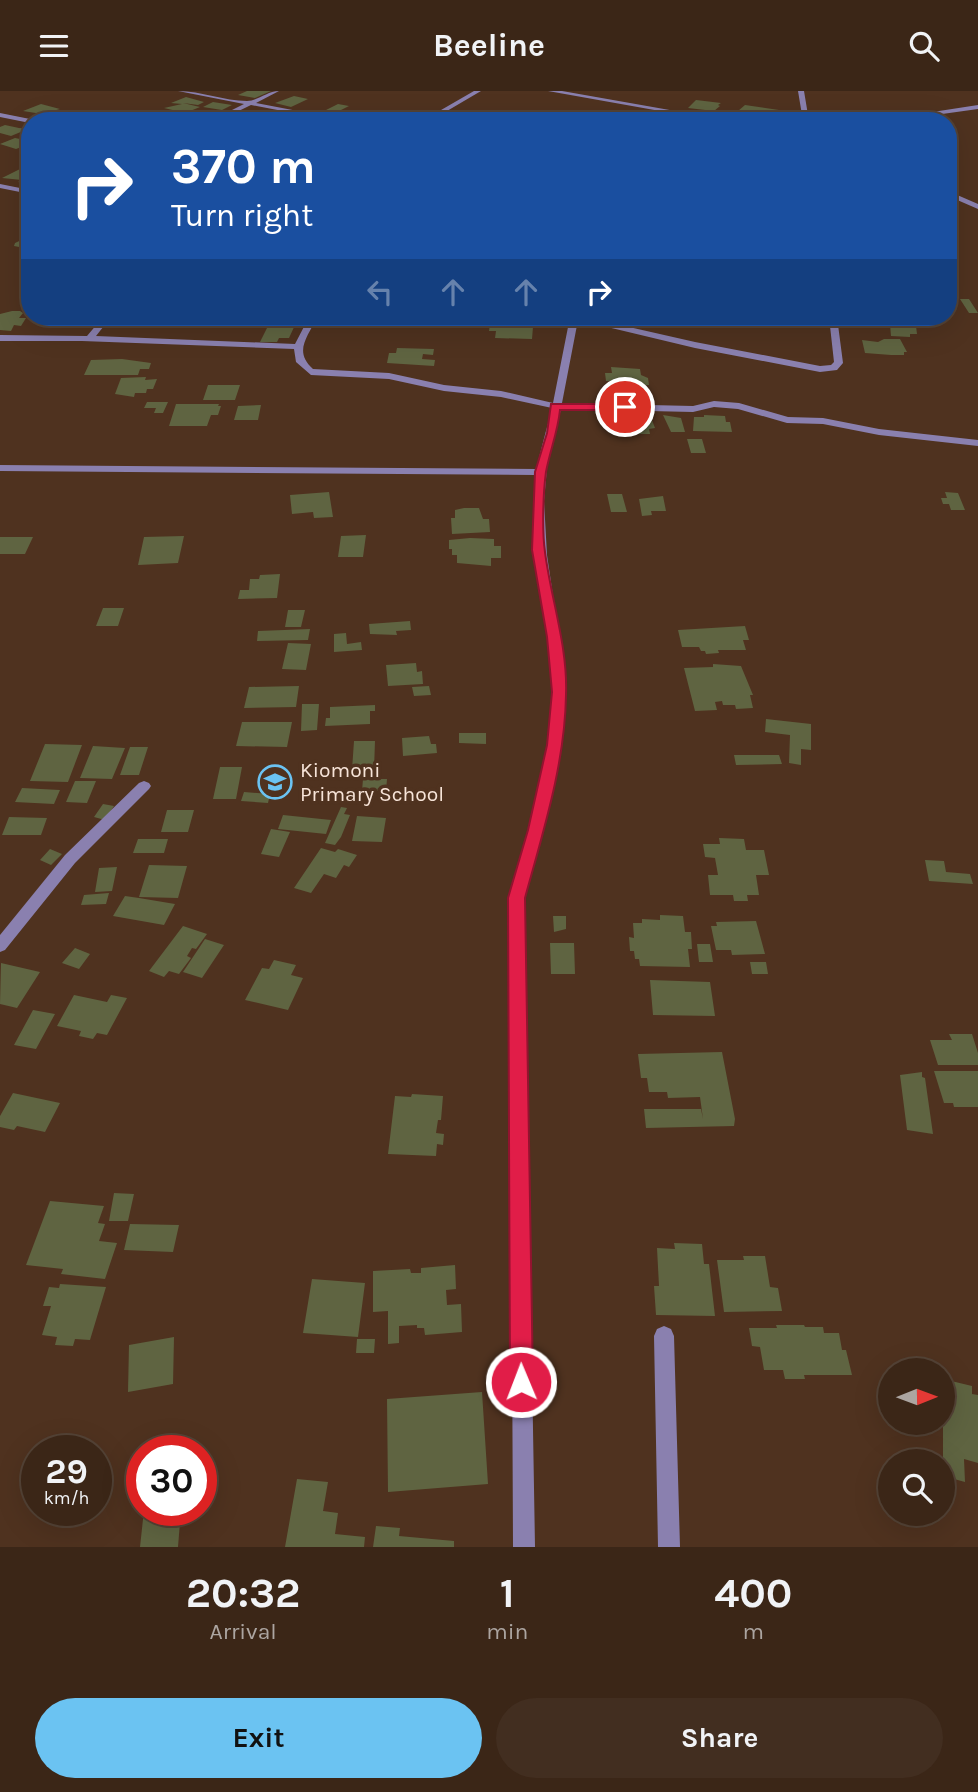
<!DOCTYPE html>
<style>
body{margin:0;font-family:Karla,sans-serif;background:#422e20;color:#f1f3f6;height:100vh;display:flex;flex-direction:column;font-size:26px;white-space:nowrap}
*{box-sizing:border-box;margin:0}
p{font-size:23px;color:#aca5a1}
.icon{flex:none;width:38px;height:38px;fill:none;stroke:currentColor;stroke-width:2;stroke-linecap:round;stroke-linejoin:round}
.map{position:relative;height:1456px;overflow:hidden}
.details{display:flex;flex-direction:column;background:#3b2617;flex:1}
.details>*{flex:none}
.guide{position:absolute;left:21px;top:21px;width:936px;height:214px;border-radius:28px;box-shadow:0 7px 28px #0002,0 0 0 2px #544336;background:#1a4fa0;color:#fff;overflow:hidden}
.needle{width:46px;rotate:89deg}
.controls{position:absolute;left:878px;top:1267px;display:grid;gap:14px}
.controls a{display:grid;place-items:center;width:77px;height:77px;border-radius:50%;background:#3b2617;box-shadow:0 7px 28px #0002,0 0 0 2px #544336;font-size:35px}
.speed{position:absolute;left:21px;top:1344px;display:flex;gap:14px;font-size:35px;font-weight:700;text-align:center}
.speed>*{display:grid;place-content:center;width:91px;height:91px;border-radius:50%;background:#3b2617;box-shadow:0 7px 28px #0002,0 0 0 2px #544336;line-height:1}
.speed small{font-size:18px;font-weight:400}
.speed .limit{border:10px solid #d22;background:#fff;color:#111}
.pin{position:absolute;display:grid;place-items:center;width:60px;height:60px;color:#fff;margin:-30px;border:4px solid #fff;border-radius:50%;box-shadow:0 2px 7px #0007}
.me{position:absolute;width:77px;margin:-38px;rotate:359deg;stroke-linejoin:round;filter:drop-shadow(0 0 5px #0008)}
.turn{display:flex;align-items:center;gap:24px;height:147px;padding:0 35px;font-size:32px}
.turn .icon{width:91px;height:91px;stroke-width:2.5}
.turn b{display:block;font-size:49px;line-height:60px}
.lanes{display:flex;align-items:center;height:66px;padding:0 35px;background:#0003;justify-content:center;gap:35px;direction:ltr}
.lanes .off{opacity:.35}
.eta{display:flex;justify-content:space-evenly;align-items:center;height:119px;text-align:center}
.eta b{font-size:42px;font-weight:700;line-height:49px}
.cta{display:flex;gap:14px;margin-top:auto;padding:14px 35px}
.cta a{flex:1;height:80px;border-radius:42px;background:#6bc3f2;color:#111;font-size:28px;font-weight:700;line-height:80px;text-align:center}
.cta a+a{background:#422e20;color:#f1f3f6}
header{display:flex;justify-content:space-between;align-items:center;height:91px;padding:0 35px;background:#3b2617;font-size:32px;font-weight:700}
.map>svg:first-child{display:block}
</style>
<header><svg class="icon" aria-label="menu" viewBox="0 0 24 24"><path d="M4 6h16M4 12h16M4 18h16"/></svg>Beeline<svg class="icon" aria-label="search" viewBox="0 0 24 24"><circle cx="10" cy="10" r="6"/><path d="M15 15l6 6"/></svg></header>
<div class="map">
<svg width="978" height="1456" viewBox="0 0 978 1456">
<rect width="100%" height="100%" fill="#4f321f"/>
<path fill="#5f6441" d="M247,0H271L255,7L238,4Z
M294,5L308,8L291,16L275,12Z
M186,6L204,11L198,14L183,12L200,16L185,22L164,17L182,13L171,12Z
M696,9L721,12L718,14L720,15L714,20L688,17Z
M213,11L232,14L222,19L203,16Z
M41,13L60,18L42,23L23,20Z
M338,13L349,15L329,25L318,23Z
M745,14L779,19L776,22L780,23L769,26L738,20Z
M516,19L530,21L533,23L525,28L507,24Z
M124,22L139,25L127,30H105Z
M187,22L206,26L198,30L172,29Z
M538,23L557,26L551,30L528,28Z
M5,34L19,37L28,38L11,45L0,42V36Z
M15,47L30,50V53L16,58L0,53Z
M22,77L30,79V90L25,92L18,91L22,89L2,87Z
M30,145V158L14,155L15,152Z
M960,208H969L978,222H969Z
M12,220H20L23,222L19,227H26L21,235L14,234L11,240L0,239V223Z
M655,226H694L685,235L676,233L674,235L652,229Z
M717,226H757L749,234L737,232L734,235L715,229Z
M500,231H530V236H533L532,248L495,247L496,240H489L490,232Z
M890,233L916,235L917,243H910V246L891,245Z
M295,234L289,247H279L277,251H260L268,235Z
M884,248H900L907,261H904V264H891L865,262L862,249L878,251Z
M397,257L434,258L433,264L423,263L422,268L435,269L434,275L387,272L389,262H396Z
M122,268L151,272L149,278H140L138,284H84L91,269Z
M611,276L640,278L641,284L648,287L649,294L611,295V290H606L605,282H612Z
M146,286L145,289L157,288L153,298H147L146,302H135L134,306L115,303L121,287Z
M208,294H240L235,309H203Z
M147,311H168L163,322H154L156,317H144Z
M176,313H219L218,315H221L218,324H211L207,335H169Z
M261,314L258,329H234L238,315Z
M608,321L650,324L655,337L649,338L650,343H622L621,337L620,343L610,342Z
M663,324L681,327L685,341H671Z
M704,324L725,325L726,331H730L732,341L693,340L694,326H704Z
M687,348H702L706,362H691Z
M329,401L333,426L314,427L313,421L292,423L290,404Z
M945,401L958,402L965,419H951L949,413H943L941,407H947Z
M607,403H622L627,421H611Z
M663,405L666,420H651L652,424L642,425L639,408Z
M464,417H479L483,428H489L490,441L452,443L451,427H455V419Z
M366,444L363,466H338L341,445Z
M184,445L178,472L138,474L144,446Z
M0,446H33L25,463H0Z
M470,447L494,448V455H501V467H491V475L457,472V464H452V458H449V449Z
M280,483L277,507L238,508L240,499H249L250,488H259L260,484Z
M103,517H124L118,535H96Z
M288,519H305L301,536H285Z
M410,530L411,539L396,540L397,544L370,543L369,533Z
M745,535L749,549H743L746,559H718L719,562L706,563L705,560H701L699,556H682L678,539Z
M310,538L308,549L257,550L258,540Z
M346,542L347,553L361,551L362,559L334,561V543Z
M288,552L311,553L306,579L282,578Z
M416,572L417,581L422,580L423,593L388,595L386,574Z
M713,573L741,575L753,604H750L753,617L736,618L735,614H723L722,610L715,611L717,619L695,620L684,577L713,576Z
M299,595L296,616L244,617L249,596Z
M429,595L431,604L414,605L412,596Z
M302,613H319L317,639L301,640Z
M375,614V620H370V633L325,635L326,627H330V616Z
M766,628L811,633V659L801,658V674L789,672L790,644L765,641Z
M242,631H292L287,656L236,655Z
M459,642H486V653L459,652Z
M429,645L431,653H436L437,662L403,665L402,647Z
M354,650H375L374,679H352Z
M45,653L82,654L68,691L30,690Z
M93,655L125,657L112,688L80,687Z
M130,656H148L139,684H120Z
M734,664H779L782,673L736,674Z
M220,676H242L236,708H213Z
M363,688H387L386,700H362Z
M75,690H96L87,712L66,711Z
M22,697L60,699L54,713L15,711Z
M244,701L270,703L268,712L241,710Z
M103,713L114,715L105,729L94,726Z
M341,716L347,717L344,723L350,724L341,746L335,754L325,752Z
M167,719H194L188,741H161Z
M283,724L331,729L326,743L278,738Z
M357,725L386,727L382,751L352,750Z
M9,726L47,727L41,744H2Z
M271,738L290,741L279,766L261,763Z
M719,747L744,748L746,759H764L769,784H756L759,804H747L748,810H734L733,804H710L708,784H718L715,767L705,766L703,753H720Z
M138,748H168L164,762H133Z
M321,757L335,761L338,758L357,764L349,776L344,774L336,787L324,783L311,802L294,797Z
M50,758L62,763L51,774L40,769Z
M925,769L944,770L946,781L970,783L973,793L929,790Z
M149,774L187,775L178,807L139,806Z
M117,776L112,800L95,801L99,777Z
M109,802L106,813L81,814L84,804Z
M125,805L139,807L175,813L164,834L113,825Z
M660,824L683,825L685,841H691L692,858H688L690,876L640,875L639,868H635L634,860H630L629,846L634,847L633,832H642V828L660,829Z
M553,825H566V838L554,841Z
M756,830L765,863L732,864L731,859H716L711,835H717L716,831Z
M183,835L207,843L196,858L192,857L187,865L191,867L179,883L169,880L164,886L149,880Z
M205,848L224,854L202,887L183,881Z
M550,852H574L575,883H551Z
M697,853H710L713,871H699Z
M75,857L90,863L79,878L62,872Z
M274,869L296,874L291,884L303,887L288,919L245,909L262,877L269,878Z
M750,871H766L768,883H752Z
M1,872L40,881L17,917L0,913Z
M650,889L710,891L715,925L653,924Z
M74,904L107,911L111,904L127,907L107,944L97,942L93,948L79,945L81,940L57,935Z
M33,919L55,923L36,958L14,954Z
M949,943H972L978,962V974H938L930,949H952Z
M722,961L735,1028L734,1035L646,1037L644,1018H701L703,1028L700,1006L668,1007L667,1001H649L647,987H641L638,963Z
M934,980H978V1016H954L953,1012H944Z
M922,981V986L925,987L933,1043L907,1039L900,984Z
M13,1002L60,1012L45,1041L17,1035L14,1039L0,1036V1025Z
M412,1003L443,1005L441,1029H438L436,1042L444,1043L443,1054L437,1053L436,1065L388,1063L395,1005L411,1006Z
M114,1102L134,1103L128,1130H109Z
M50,1110L104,1115L98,1132L105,1133L99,1150L117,1152L105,1188L61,1183L63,1178L26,1174Z
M130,1133L179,1134L173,1161L124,1159Z
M674,1152L702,1153L704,1173H709L715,1225L656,1224L654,1195H659L657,1157L675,1158Z
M743,1165H765L770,1196L778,1197L782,1220L724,1221L717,1169H744Z
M455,1174L456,1198L446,1199L447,1214L461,1213L462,1241L425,1244L424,1237H417V1234L399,1235V1252L388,1253V1220L373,1221V1180L410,1178L411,1182H421V1177Z
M312,1188L365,1192L358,1246L303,1242Z
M60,1193L106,1196L90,1249L75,1248L73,1255L55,1254L57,1246L42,1244L51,1215H43L49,1196L59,1197Z
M776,1234H804L805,1236H823L824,1242H839L842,1259H846L852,1284H804L805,1288H785L783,1279H764L760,1256L752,1255L749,1237H777Z
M174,1246L173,1293L128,1301L129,1254Z
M357,1248H375L374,1262H356Z
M943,1288L972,1295V1303L978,1304V1372L964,1368L965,1391L943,1385Z
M482,1301L488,1393L388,1401L387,1308Z
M297,1388L328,1391L323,1420L338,1422L335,1443L365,1446L364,1456H285Z
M144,1419H181L178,1456H140Z
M376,1435L400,1437L399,1445L454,1450V1456H373Z"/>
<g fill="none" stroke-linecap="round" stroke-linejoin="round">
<path fill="#8a80af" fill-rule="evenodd" d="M178,0C201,0 224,10 247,10C258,10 267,0 279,0L256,12L350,30H335L251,14L218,30H210L244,13Z
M474,0H481L430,30H422Z
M548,0H562L732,30H716Z
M798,0H804L809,30H803Z
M978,14V18L892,30H874Z
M0,22L30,28L33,30L30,32L0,26Z
M0,93L30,99V103L0,97Z
M948,100L978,113V118L948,105Z
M103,226H111L96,245L295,253L309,226H317C308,246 293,260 313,278L389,282L444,294L501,300L553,312L570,226H585L695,251L820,275L831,274L834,271L829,226H837L843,272L837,279L820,281L695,257L578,229L562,312L693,315L714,310L739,312L788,326L823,327L879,338L978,349V355L879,344L823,333L787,332L738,318L714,316L693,321L561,318L547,377L544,410L547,464L563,572L565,623L552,704L524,808L535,1456H513L510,808L539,704L553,623L551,572L534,437L536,384L0,380V374L536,378L552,317L501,306L444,300L389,288L311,284L296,271L294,258L82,250H0V244L87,245Z
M144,690L149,692L151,695L149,698L75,772L5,859L0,861V844L65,764L139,692Z
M664,1235L671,1238L674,1245L680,1456H658L654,1245L657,1238Z"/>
</g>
<path fill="#e11d48" stroke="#92132f" stroke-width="2" d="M551,313H625L631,316L625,319H560C558,340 550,360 546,381C543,403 542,440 545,461C551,508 568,556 566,604C565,673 543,741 525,807L533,1291L529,1299L521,1303L513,1299L510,1291L508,807L528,739L547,654L552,601L547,546L532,459L535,381L547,342Z"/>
<defs>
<symbol id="school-ring" viewBox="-11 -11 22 22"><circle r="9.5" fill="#4f321f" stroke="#6bc3f2" stroke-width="1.5"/><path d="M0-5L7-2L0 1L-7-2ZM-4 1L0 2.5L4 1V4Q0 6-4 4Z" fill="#6bc3f2"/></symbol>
</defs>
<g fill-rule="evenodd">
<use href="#school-ring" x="256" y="672" width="38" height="38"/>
</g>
<g text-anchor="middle" stroke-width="7" stroke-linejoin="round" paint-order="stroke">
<g font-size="21" fill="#f7e4d8" stroke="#4f321f" text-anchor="start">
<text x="300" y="686">Kiomoni<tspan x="300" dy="24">Primary School</tspan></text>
</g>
</g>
</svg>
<div class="controls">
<a><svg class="needle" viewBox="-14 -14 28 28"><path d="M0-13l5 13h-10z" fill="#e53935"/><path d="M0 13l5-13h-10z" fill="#aca5a1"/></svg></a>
<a><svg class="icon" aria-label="search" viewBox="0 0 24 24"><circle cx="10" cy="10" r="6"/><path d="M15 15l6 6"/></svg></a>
</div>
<div class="speed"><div>29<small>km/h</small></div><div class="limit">30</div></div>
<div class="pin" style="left:625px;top:316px;background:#d93025"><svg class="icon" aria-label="arrive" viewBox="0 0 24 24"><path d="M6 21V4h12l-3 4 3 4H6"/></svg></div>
<svg class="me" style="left:521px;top:1291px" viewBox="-20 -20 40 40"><circle r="17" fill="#e11d48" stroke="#fff" stroke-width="3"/><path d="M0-11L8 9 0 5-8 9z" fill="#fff"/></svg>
<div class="guide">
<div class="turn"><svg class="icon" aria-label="right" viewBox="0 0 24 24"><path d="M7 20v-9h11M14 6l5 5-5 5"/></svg><div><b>370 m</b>Turn right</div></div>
<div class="lanes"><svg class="icon off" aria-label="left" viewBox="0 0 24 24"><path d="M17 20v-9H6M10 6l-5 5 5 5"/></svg><svg class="icon off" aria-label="ahead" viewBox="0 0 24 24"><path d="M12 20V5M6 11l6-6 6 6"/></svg><svg class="icon off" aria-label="ahead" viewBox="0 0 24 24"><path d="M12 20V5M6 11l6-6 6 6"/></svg><svg class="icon" aria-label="right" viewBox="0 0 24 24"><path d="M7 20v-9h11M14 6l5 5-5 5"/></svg></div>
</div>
</div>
<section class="details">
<div class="eta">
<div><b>20:32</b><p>Arrival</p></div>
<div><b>1</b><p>min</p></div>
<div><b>400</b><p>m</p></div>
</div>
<div class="cta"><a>Exit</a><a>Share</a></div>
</section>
